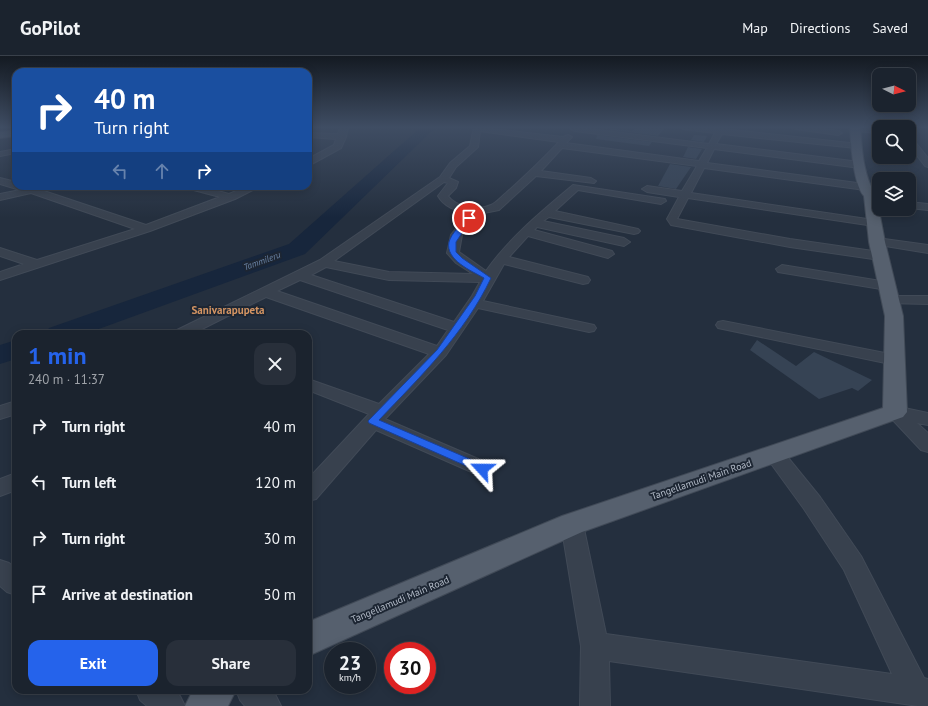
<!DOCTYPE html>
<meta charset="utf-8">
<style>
body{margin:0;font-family:"PT Sans",sans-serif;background:#282f3a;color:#f1f3f6;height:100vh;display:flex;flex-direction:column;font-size:15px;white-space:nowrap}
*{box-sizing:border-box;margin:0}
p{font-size:13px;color:#a0a4aa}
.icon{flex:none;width:22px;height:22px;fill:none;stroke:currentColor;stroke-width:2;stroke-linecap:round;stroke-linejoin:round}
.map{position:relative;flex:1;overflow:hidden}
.drawer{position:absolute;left:12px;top:274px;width:300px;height:364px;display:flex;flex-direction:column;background:#1b232e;border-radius:12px;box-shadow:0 2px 10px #0003,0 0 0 1px #39404a}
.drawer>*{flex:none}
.top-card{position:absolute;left:12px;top:12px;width:300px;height:122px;border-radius:12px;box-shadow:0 2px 10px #0003,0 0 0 1px #39404a;background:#1a4fa0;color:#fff;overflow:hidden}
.needle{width:26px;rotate:96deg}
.controls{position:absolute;left:872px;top:12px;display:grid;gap:8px}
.controls a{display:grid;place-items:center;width:44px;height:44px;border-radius:8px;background:#1b232e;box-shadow:0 2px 10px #0003,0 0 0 1px #39404a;font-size:20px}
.speed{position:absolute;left:324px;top:586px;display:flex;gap:8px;font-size:20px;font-weight:700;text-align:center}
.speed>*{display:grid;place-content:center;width:52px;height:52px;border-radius:50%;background:#1b232e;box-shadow:0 2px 10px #0003,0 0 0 1px #39404a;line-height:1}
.speed small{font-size:10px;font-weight:400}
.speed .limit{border:6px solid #d22;background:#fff;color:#111}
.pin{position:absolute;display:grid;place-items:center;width:34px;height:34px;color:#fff;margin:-17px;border:2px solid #fff;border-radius:50%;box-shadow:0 1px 4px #0007}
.me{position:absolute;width:44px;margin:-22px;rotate:294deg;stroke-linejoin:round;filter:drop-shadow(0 0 3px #0008)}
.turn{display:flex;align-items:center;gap:14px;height:84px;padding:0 16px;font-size:18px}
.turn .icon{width:52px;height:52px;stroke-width:2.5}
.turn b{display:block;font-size:28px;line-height:34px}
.lanes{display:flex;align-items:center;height:38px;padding:0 16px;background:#0003;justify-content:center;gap:20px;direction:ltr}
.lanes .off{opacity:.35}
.round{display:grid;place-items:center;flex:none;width:42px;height:42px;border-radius:12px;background:#282f3a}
.headline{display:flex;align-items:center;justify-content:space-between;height:68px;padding:0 16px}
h1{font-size:24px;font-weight:600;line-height:30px;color:#2563eb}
.button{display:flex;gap:8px;margin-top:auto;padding:8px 16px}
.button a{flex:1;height:46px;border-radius:12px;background:#2563eb;color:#fff;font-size:16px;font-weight:600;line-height:46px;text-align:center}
.button a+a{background:#282f3a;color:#f1f3f6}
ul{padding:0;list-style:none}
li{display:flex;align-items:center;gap:12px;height:56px;padding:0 16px}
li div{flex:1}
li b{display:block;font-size:15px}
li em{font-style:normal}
header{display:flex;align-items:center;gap:24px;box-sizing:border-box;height:56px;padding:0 20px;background:#1b232e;border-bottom:1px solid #39404a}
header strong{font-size:19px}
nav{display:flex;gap:22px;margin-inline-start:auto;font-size:14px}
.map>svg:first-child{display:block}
</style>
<header>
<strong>GoPilot</strong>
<nav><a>Map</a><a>Directions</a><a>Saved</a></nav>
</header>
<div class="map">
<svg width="928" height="650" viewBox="0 0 928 650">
<rect width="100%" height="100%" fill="#242f3e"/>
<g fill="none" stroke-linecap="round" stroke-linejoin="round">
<path fill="#17263c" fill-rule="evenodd" d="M421,71H436L305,198L85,278H45L49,272L289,188Z
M16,284V303L0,308V289Z"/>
</g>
<path fill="#364354" d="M598,71L632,75L637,71H666L658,80L598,72Z
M597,79L652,86L649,90L596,83Z
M694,79L707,80L704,86L691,84Z
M688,91L702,93L696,103L683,101Z
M670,108L691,111L676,133L658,130Z
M757,284L796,310L814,296L872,324L858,335L852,332L819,343L750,294Z"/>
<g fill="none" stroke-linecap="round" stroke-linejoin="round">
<defs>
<path id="minor" d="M340,71H348L346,81L341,92L308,110V103L334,89L336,83L308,81V77L338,78Z
M474,71L563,81L568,79L572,81L566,87L699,105L707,92L575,75L571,73L575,71L709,88L715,77L683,73L679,71L717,73L718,71H726L724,73L859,88L860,90L856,92L722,78L716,88L860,106L864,109L860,112L714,93L707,107L865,128L870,131L865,134L704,112L691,137L874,164L879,167L878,169L874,170L688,142L677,163L790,183L880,196L886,200L880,204L790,191L671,169L667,163L679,141L647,136L642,133L647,130L682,135L697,110L562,92L541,115L591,122L596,125L594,127L536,120L499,154L479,158L462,179L459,196L486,215C510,181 541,156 573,129L665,143L666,145L661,148L578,134L555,155L638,173L640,175L638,177L634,178L549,161L543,165L624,182L630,186L624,190L537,171L534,174L612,195L614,198L608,202L528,180L509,201L588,221L590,224L588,227L583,228L504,208L483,245L594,269L596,272L594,275L589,276L478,252L446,299L385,363L490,408L493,413L490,418L483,421L476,418L376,374L316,443L308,445V423L369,358L308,334V323L379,348L429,298L266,241L192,278H172L175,275L320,204L440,121L450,107L470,90ZM480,75L559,86C542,104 524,121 506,137C501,141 496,147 491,149C479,155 456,151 448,140L456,132L458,126L449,122L456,111L478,91ZM444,126L448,127L438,140C445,152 456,154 469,157L451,179L447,197L456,207L473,218L389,216L334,205ZM326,211L389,224L480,226L472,240L454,266L311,219ZM300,224L448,274L437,290L277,235Z
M792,71H810L838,75L842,77L838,79L796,73Z
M852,71L879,73V77L855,75H852Z
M909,82H912L928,102V111L925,110L909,89Z
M16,93V97L0,100V96Z
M0,122L16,126V130L35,132L146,169L220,141L186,132L184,130H200L229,138L248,130H261L235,143L150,175L0,224V216L24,208L0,200V192L37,204L135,173L31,137L0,144V138L20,134L0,128Z
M909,146L928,148V154L909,152Z
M877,182L928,189V197L873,188L871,186Z
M782,209L887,226L892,227L894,230L892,233L887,234L778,216L776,213Z
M891,240H928V248L886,247L884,244L886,241Z
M723,265L895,299L901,301L903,304L901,307L895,309L718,272L716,269L718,266Z
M16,345V358L0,363V350Z
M895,350L928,357V369L917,367L928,377V396L921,394L889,360L886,356L889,352Z
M774,391L781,393L820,441L861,500L924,622L928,623V650H918L609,605L610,650H580L581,590L561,468L564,462L572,459L580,462L583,468L606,578L892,618L844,514L804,453L764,398L767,393Z
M16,417V434L0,440V423Z
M0,504L9,507L16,513V539L7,536L0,530Z
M136,634H173L180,640L185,650H147L140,644Z
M236,634H271L276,640L281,650H245L240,644Z"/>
<path id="major" d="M850,71H860C862,93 863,120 876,139L885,186L903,260L907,356L903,361L582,476L308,600V566L562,460L883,352L885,260L869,186L864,140C853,128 851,87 850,71Z
M16,74V80L0,82V76Z
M193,634H236L228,650H185Z"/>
</defs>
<use href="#minor" stroke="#414a57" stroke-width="2"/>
<use href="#major" stroke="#414a57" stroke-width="2"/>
<use href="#minor" fill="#38414e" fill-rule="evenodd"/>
<use href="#major" fill="#56606e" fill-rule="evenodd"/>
</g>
<linearGradient id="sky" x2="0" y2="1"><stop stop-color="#141a22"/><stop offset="0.44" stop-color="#3f4d63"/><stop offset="1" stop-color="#3f4d63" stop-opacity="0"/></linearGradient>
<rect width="928" height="162" fill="url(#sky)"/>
<path fill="#2563eb" stroke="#184099" d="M467,161L472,162L456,186V196L462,202L491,222C465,277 421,320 379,364L486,410L488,413L486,415L482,417L369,367L368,365L437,294L475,240L484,222C472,215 445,204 449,186C451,178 462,167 467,161Z"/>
<g text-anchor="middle" stroke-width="4" stroke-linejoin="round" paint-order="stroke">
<g font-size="9" font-style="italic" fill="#6d86a8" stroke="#1d2633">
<text transform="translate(262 205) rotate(-20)" y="3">Tammileru</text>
</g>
<g font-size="10" fill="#b4bcc9" stroke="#1d2633">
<text transform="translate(701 423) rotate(-19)" y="4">Tangellamudi Main Road</text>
<text transform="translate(400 543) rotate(-23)" y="4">Tangellamudi Main Road</text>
</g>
<g font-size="11" font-weight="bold" fill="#d59563" stroke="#1d2633">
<text x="228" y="258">Sanivarapupeta</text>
</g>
</g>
</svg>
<div class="controls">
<a><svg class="needle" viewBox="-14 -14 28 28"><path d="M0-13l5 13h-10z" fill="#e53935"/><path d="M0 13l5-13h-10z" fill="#a0a4aa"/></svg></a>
<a><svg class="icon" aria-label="search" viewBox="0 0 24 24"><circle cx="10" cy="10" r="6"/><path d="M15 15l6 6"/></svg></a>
<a><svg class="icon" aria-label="layers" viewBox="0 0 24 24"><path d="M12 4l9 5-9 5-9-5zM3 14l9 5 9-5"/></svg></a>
</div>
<div class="speed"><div>23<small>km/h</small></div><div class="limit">30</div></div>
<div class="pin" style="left:469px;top:162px;background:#d93025"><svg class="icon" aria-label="arrive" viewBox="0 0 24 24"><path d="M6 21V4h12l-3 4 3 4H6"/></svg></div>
<svg class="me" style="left:482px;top:413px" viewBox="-20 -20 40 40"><path d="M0-17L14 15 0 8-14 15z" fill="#2563eb" stroke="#fff" stroke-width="4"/></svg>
<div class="top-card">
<div class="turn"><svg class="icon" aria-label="right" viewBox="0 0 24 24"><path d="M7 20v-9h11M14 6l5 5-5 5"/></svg><div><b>40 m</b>Turn right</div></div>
<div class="lanes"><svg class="icon off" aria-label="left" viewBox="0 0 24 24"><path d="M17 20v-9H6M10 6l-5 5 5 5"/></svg><svg class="icon off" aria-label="ahead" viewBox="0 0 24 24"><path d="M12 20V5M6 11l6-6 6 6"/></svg><svg class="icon" aria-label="right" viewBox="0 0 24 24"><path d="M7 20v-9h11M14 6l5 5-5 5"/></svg></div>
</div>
<section class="drawer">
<div class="headline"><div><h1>1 min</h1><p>240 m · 11:37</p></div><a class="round"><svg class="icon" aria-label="close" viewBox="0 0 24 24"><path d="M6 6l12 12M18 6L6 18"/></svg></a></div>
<ul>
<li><svg class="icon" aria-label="right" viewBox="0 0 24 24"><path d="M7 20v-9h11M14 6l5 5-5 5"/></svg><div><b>Turn right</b></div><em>40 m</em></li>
<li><svg class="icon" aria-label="left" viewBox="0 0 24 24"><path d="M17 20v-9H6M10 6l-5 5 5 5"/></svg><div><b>Turn left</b></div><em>120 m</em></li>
<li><svg class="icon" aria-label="right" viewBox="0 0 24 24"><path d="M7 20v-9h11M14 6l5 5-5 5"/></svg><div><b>Turn right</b></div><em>30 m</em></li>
<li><svg class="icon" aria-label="arrive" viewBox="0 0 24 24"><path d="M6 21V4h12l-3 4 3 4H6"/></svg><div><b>Arrive at destination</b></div><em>50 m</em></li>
</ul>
<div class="button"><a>Exit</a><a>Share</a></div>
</section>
</div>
